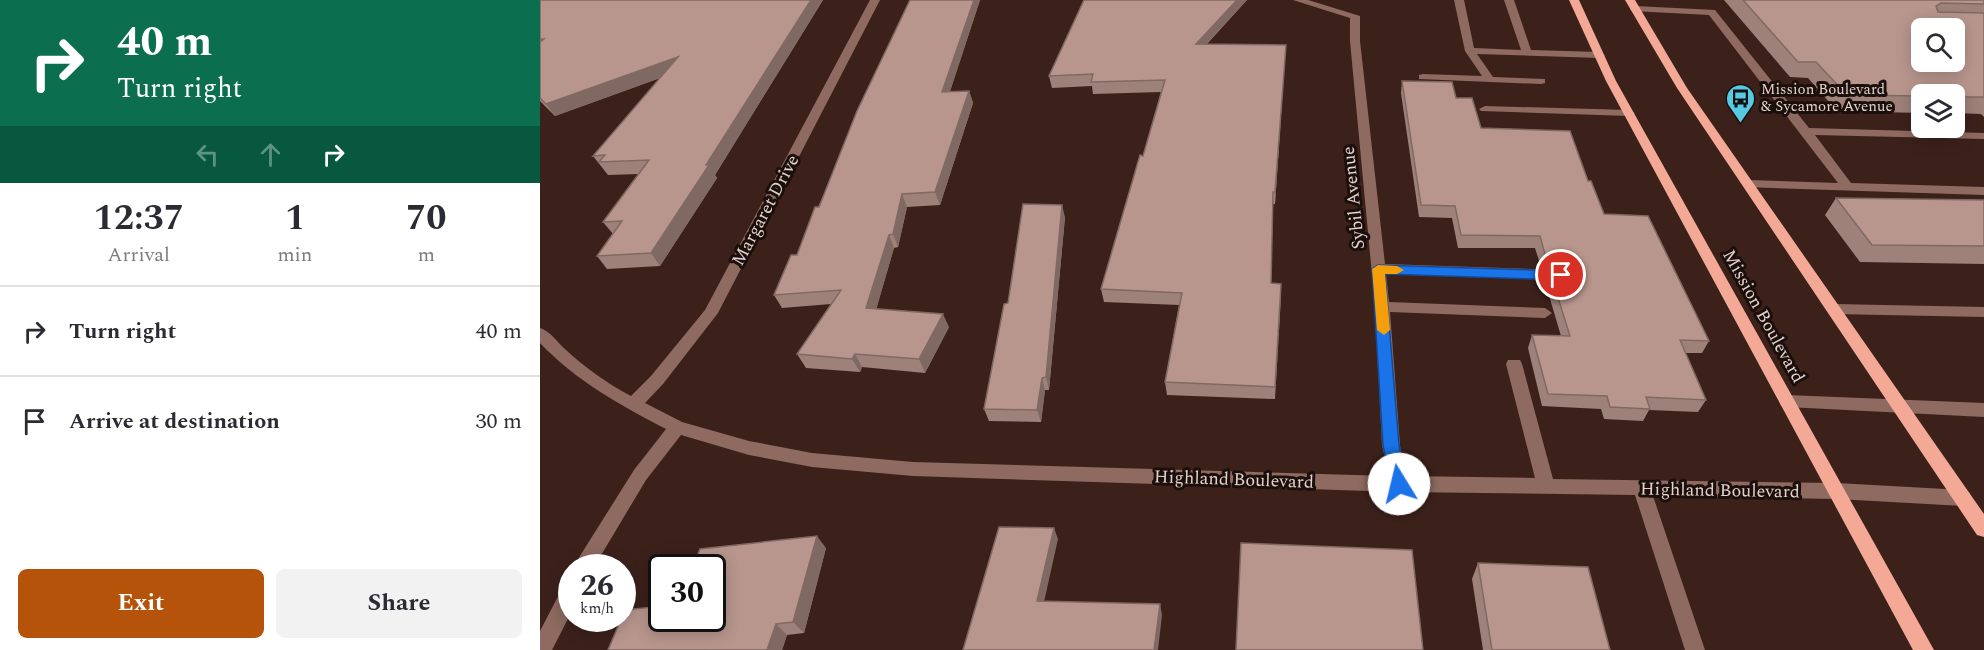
<!DOCTYPE html>
<style>
body{margin:0;font-family:Spectral,serif;background:#f2f2f3;color:#2b2b33;height:100vh;display:flex;flex-direction:column;font-size:22px;white-space:nowrap}
*{box-sizing:border-box;margin:0}
p{font-size:20px;color:#7c7c81}
.icon{flex:none;width:33px;height:33px;fill:none;stroke:currentColor;stroke-width:2;stroke-linecap:round;stroke-linejoin:round}
.map{position:relative;flex:1;overflow:hidden}
.panel{display:flex;flex-direction:column;background:#fff;width:540px}
.panel>*{flex:none}
.hud{background:#0b6e4f;color:#fff;overflow:hidden}
.fabs{position:absolute;left:1371px;top:18px;display:grid;gap:12px}
.fabs a{display:grid;place-items:center;width:54px;height:54px;border-radius:9px;background:#fff;box-shadow:0 3px 15px #0003;font-size:30px}
.speed{position:absolute;left:18px;top:554px;display:flex;gap:12px;font-size:30px;font-weight:700;text-align:center}
.speed>*{display:grid;place-content:center;width:78px;height:78px;border-radius:50%;background:#fff;box-shadow:0 3px 15px #0003;line-height:1}
.speed small{font-size:15px;font-weight:400}
.speed .limit{border:3px solid #111;border-radius:9px;background:#fff;color:#111}
.pin{position:absolute;display:grid;place-items:center;width:51px;height:51px;color:#fff;margin:-26px;border:3px solid #fff;border-radius:50%;box-shadow:0 2px 6px #0007}
.me{position:absolute;width:66px;margin:-33px;rotate:351deg;stroke-linejoin:round;filter:drop-shadow(0 0 4px #0008)}
.turn{display:flex;align-items:center;gap:21px;height:126px;padding:0 18px;font-size:27px}
.turn .icon{width:78px;height:78px;stroke-width:2.5}
.turn b{display:block;font-size:42px;line-height:51px}
.lanes{display:flex;align-items:center;height:57px;padding:0 18px;background:#0003;justify-content:center;gap:30px;direction:ltr}
.lanes .off{opacity:.35}
.eta{display:flex;justify-content:space-evenly;align-items:center;height:102px;text-align:center}
.eta b{font-size:36px;font-weight:700;line-height:42px}
.action{display:flex;gap:12px;margin-top:auto;padding:12px 18px}
.action a{flex:1;height:69px;border-radius:9px;background:#b45309;color:#fff;font-size:24px;font-weight:700;line-height:69px;text-align:center}
.action a+a{background:#f2f2f3;color:#2b2b33}
ul{padding:0;list-style:none}
li{display:flex;align-items:center;gap:18px;height:90px;padding:0 18px;border-top:2px solid #e1e1e2}
li div{flex:1}
li b{display:block;font-size:22px}
li em{font-style:normal}
main{display:flex;flex:1;min-height:0}
.map>svg:first-child{display:block}
</style>
<main>
<section class="panel">
<div class="hud">
<div class="turn"><svg class="icon" aria-label="right" viewBox="0 0 24 24"><path d="M7 20v-9h11M14 6l5 5-5 5"/></svg><div><b>40 m</b>Turn right</div></div>
<div class="lanes"><svg class="icon off" aria-label="left" viewBox="0 0 24 24"><path d="M17 20v-9H6M10 6l-5 5 5 5"/></svg><svg class="icon off" aria-label="ahead" viewBox="0 0 24 24"><path d="M12 20V5M6 11l6-6 6 6"/></svg><svg class="icon" aria-label="right" viewBox="0 0 24 24"><path d="M7 20v-9h11M14 6l5 5-5 5"/></svg></div>
</div>
<div class="eta">
<div><b>12:37</b><p>Arrival</p></div>
<div><b>1</b><p>min</p></div>
<div><b>70</b><p>m</p></div>
</div>
<ul>
<li><svg class="icon" aria-label="right" viewBox="0 0 24 24"><path d="M7 20v-9h11M14 6l5 5-5 5"/></svg><div><b>Turn right</b></div><em>40 m</em></li>
<li><svg class="icon" aria-label="arrive" viewBox="0 0 24 24"><path d="M6 21V4h12l-3 4 3 4H6"/></svg><div><b>Arrive at destination</b></div><em>30 m</em></li>
</ul>
<div class="action"><a>Exit</a><a>Share</a></div>
</section>
<div class="map">
<svg width="1444" height="650" viewBox="0 0 1444 650">
<rect width="100%" height="100%" fill="#3c211b"/>
<g fill="none" stroke-linecap="round" stroke-linejoin="round">
<path fill="#8e6a60" fill-rule="evenodd" d="M330,0H340L178,313L123,384L105,403L142,422L209,441L272,453L373,462L849,476L842,445L835,307L810,41V18L753,0H768L820,16V41L845,264L1021,270L1028,275L1021,280L846,274L849,302L1005,308L1012,313L1005,318L850,312L860,445L866,476L995,478L966,364L968,360H980L982,364L1013,479L1297,483L1423,490L1429,492L1432,498L1429,504L1423,506L1297,499L1113,496L1165,650H1145L1095,495L859,492L373,476L272,467L209,455L141,435L106,480L54,567H33L94,470L126,429C80,405 36,381 0,343V328C10,331 17,342 25,349C44,367 68,384 91,396L111,376L165,310Z
M914,0H924L934,48L981,50L964,0H974L991,50L1060,52L1065,55L1060,58L937,54L953,77L1005,79V83L1001,84L879,79V75L883,74L942,76L925,51Z
M1095,6L1175,10L1269,128L1444,133V139L1275,135L1311,183L1444,187V195L1204,187L1202,184L1204,181L1208,180L1298,183L1169,15L1092,11L1090,9Z
M945,106L1089,110L1095,113L1089,116L941,111L939,109Z
M1294,304L1444,307V317L1294,314L1287,309Z
M1247,395L1444,403V417L1247,407L1241,406L1239,401L1241,396Z
M32,581V611L12,650H0V631L25,583Z"/>
<path fill="#f3a996" fill-rule="evenodd" d="M1029,0H1039L1076,81L1394,650H1373L1066,81Z
M1085,0H1095L1147,88L1444,514V537L1437,535L1137,88Z"/>
</g>
<path fill="#9e8179" d="M0,0H283L175,175L177,178L120,266L67,269L57,256L73,234L63,222L99,174L68,175L53,156L120,78L15,116L0,101Z
M370,0H440L410,91H429L433,103L400,205L367,207L358,247L354,248L336,309L409,327L385,373L322,367L320,372L266,368L257,354L291,304L242,308L234,295L257,255Z
M544,0H707L667,44L745,56L735,204H733L731,283L741,296L735,399L627,395L625,382L639,305L564,302L561,289L603,156L621,92L553,94L552,86L512,88L509,76Z
M1184,0H1444V117L1441,114L1414,113V94H1382V113L1297,111L1268,78L1250,77Z
M862,81L916,98L941,128L1048,181L1064,214L1169,341L1162,353H1145L1166,400L1158,412L1109,410L1103,421L1064,419L1061,409L1002,406L988,348L992,335L1021,336L1005,282L1009,269H1023L1021,268L1001,267L995,248H918L912,218L879,217L861,93Z
M1296,198L1444,200V264L1320,262L1285,215Z
M525,217L509,390H505L501,422L449,421L444,409Z
M286,548L264,633L247,635L242,650H68L122,618Z
M938,563L1070,650H943L932,579Z"/>
<path fill="#816963" d="M271,0H283L175,175L177,178L120,266L111,253L166,165Z
M434,0H440L406,104L402,92Z
M697,0H707L656,55V44Z
M746,45L745,56L735,204V192Z
M138,57L145,69L15,116L6,104Z
M429,91L433,103L400,205L395,192Z
M362,194L367,207L358,247L353,234Z
M522,205L525,217L509,390L506,377Z
M349,235L354,248L333,321L326,308Z
M403,314L409,327L385,373L379,359Z
M315,354L322,367L320,372L312,359Z
M502,378L505,390L501,422L497,410Z
M514,528L518,539L502,611L497,601Z
M277,536L286,548L264,633L253,622Z
M620,604L622,615L618,650H614Z
M236,624L247,635L242,650H227Z"/>
<path fill="#b8968d" stroke="#816963" stroke-width="1.5" fill-rule="evenodd" d="M0,0H271L166,165H169L111,253L57,256L82,221L63,222L109,160L59,162L65,155L53,156L138,57L6,104L0,98V42L4,39H0Z
M370,0H434L402,92L429,91L395,192L362,194L353,234L349,235L326,308L403,314L379,359L315,354L312,359L257,354L301,290L234,295L251,255H257L275,207H279L317,111Z
M544,0H697L656,44L746,45L735,192H733L731,283L741,284L735,387L625,382L642,293L561,289L600,155L603,156L625,80L551,82L553,74L509,76Z
M1203,0H1444V4L1401,3L1396,6L1398,12L1444,13V97H1414V94H1382V96L1307,95L1276,62H1258ZM1382,28H1414V62H1382Z
M862,81L912,82L916,98H932L941,128L1030,131L1048,181H1051L1064,214L1108,216L1169,341L1140,340L1166,400L1106,397L1110,409L1070,407L1067,396L1008,394L992,335L1030,336L1009,269H1027L1034,264V260L1026,255L1005,254L1000,236L921,235L915,206L881,205Z
M1296,198L1444,200V246L1332,245Z
M483,204L522,205L506,377L502,378L497,410L444,409L464,304L468,303Z
M459,527L514,528L497,601L620,604L614,650H423Z
M277,536L253,622L236,624L227,650H68L85,610L122,606V618H172V567H153L160,549Z
M701,543L872,550L883,650H696Z
M938,563L1048,567L1070,650H952Z"/>
<path fill="#1a73e8" stroke="#114b97" stroke-width="1.5" d="M838,265L1021,271L1027,275L1021,280L845,274L859,445L867,484L864,489L859,491L853,489L851,484L843,445L832,269Z"/>
<path fill="#f59e0b" d="M838,265L857,266L864,270L857,274H845L850,330L844,335L837,330L832,269Z"/>
<defs>
<symbol id="bus-pin" viewBox="-11 -11 22 30"><path d="M0 17L-7.5 6A9.5 9.5 0 1 1 7.5 6Z" fill="#57c9e3" stroke="#1b0f0c"/><path d="M-5-6H5V4H4V6H2V4H-2V6H-4V4H-5ZM-3.5-4V0h7V-4ZM-3.5 1.2v1.5H-2V1.2ZM2 1.2v1.5H3.5V1.2Z" fill="#111"/></symbol>
</defs>
<g fill-rule="evenodd">
<use href="#bus-pin" x="1184" y="82" width="33" height="45"/>
</g>
<g text-anchor="middle" stroke-width="6" stroke-linejoin="round" paint-order="stroke">
<g font-size="15" fill="#e4d1cc" stroke="#1b0f0c" text-anchor="start">
<text x="1221" y="94">Mission Boulevard<tspan x="1221" dy="17">&amp; Sycamore Avenue</tspan></text>
</g>
<g font-size="18" fill="#e4d1cc" stroke="#1b0f0c">
<text transform="translate(813 198) rotate(-96)" y="6">Sybil Avenue</text>
<text transform="translate(225 210) rotate(-62)" y="6">Margaret Drive</text>
<text transform="translate(1224 316) rotate(61)" y="6">Mission Boulevard</text>
<text transform="translate(694 479) rotate(2)" y="6">Highland Boulevard</text>
<text transform="translate(1180 490) rotate(1)" y="6">Highland Boulevard</text>
</g>
</g>
</svg>
<div class="fabs">
<a><svg class="icon" aria-label="search" viewBox="0 0 24 24"><circle cx="10" cy="10" r="6"/><path d="M15 15l6 6"/></svg></a>
<a><svg class="icon" aria-label="layers" viewBox="0 0 24 24"><path d="M12 4l9 5-9 5-9-5zM3 14l9 5 9-5"/></svg></a>
</div>
<div class="speed"><div>26<small>km/h</small></div><div class="limit">30</div></div>
<div class="pin" style="left:1021px;top:275px;background:#d93025"><svg class="icon" aria-label="arrive" viewBox="0 0 24 24"><path d="M6 21V4h12l-3 4 3 4H6"/></svg></div>
<svg class="me" style="left:859px;top:484px" viewBox="-20 -20 40 40"><circle r="19" fill="#fff"/><path d="M0-13L10 11 0 6-10 11z" fill="#1a73e8"/></svg>
</div>
</main>
